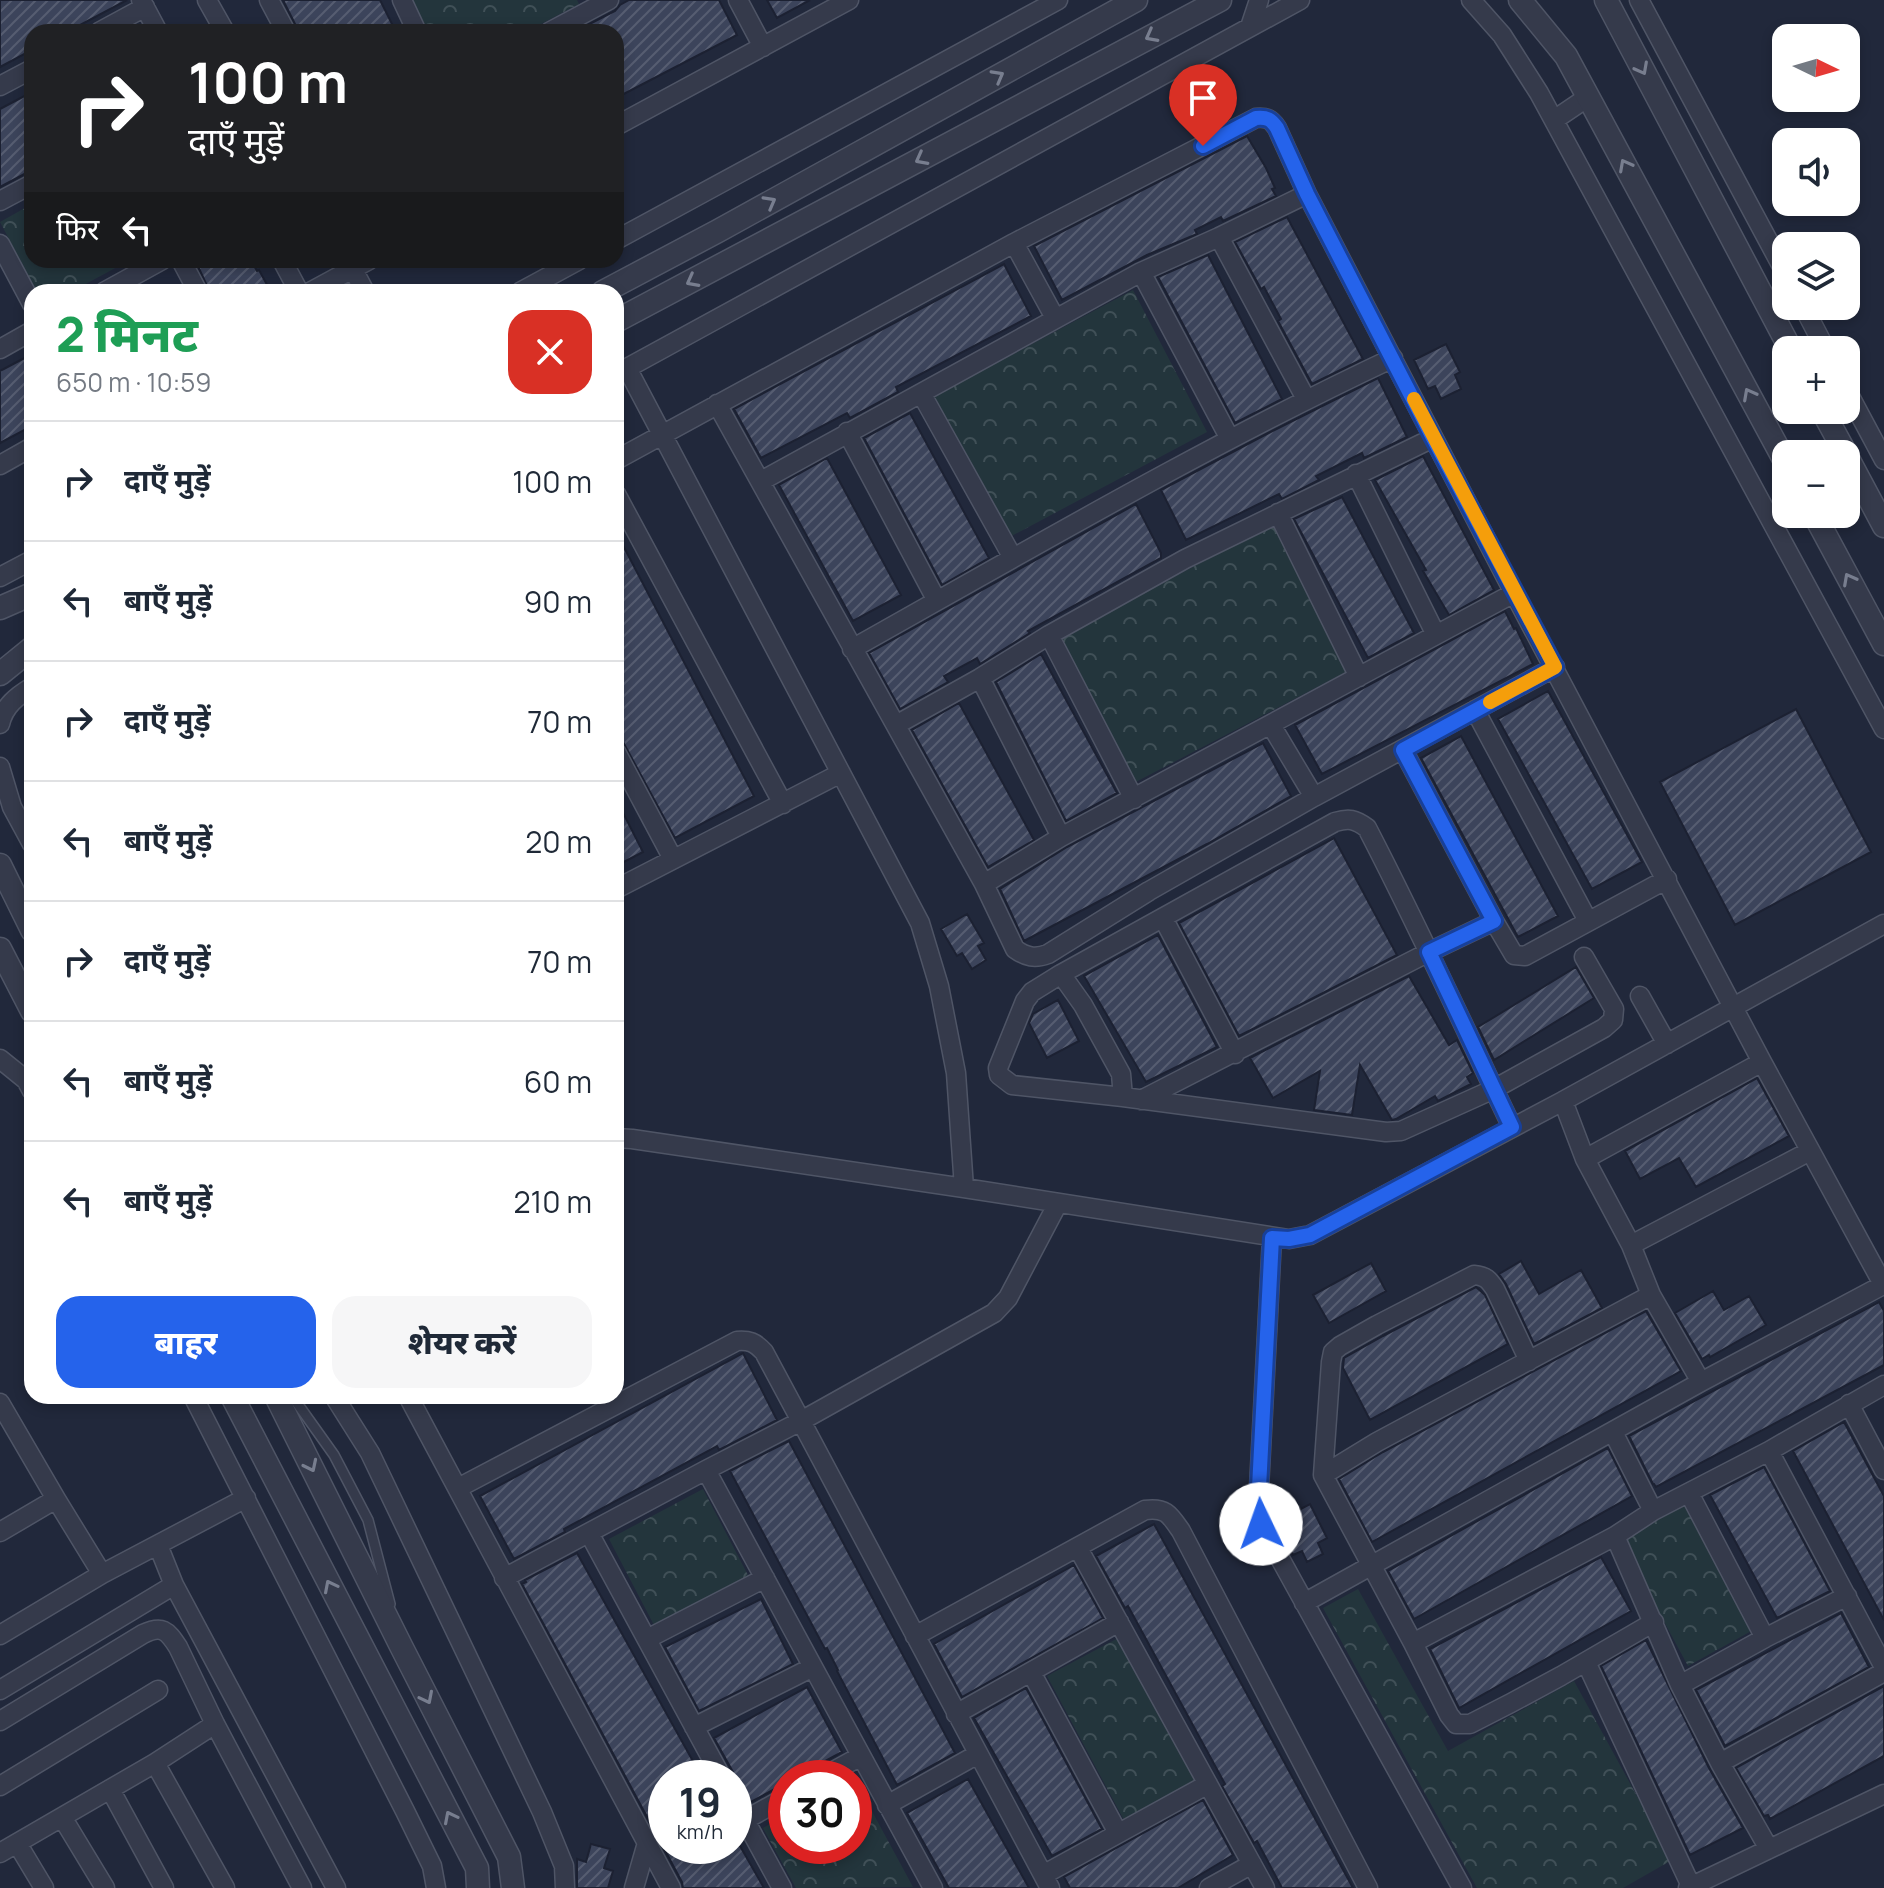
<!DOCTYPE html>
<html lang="hi">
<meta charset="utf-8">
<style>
body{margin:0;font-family:Manrope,"Noto Sans Devanagari",sans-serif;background:#f6f6f7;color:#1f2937;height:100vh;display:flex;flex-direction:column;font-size:30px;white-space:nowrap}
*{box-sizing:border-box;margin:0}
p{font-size:26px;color:#747a83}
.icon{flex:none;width:44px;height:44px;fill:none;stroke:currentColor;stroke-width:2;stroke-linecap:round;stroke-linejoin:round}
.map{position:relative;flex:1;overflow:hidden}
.details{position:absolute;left:24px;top:284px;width:600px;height:1120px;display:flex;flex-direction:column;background:#fff;border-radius:24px;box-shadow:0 4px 12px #0003}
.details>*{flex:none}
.guide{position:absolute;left:24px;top:24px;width:600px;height:244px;border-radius:24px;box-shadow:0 4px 12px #0003;background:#202124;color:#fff;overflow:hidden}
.needle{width:52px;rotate:95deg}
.fabs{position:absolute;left:1772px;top:24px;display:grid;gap:16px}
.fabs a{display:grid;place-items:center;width:88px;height:88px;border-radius:16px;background:#fff;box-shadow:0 4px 12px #0003;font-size:40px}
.speed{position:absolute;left:648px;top:1760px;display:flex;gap:16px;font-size:40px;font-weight:700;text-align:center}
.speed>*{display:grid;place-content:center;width:104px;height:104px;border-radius:50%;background:#fff;box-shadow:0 4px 12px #0003;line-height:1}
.speed small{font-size:20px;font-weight:400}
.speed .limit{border:12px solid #d22;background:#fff;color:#111}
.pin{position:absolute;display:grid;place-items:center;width:68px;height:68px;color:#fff;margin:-82px -34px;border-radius:50% 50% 50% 0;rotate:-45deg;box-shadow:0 0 8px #0007}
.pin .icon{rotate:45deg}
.me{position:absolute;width:88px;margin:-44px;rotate:357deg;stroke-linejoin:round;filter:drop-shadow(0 0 6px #0008)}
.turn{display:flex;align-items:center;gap:28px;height:168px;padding:0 32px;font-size:36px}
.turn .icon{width:104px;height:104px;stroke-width:2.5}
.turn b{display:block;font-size:56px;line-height:68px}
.then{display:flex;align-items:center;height:76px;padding:0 32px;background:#0003;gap:16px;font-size:30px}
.round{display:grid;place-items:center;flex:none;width:84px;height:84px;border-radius:24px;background:#f6f6f7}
.summary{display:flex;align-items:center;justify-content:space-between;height:136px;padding:0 32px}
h1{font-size:48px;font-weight:800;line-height:60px;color:#1e9e55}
.action{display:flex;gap:16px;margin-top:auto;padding:16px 32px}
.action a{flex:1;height:92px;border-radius:24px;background:#2563eb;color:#fff;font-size:32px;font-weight:800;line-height:92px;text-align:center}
.action a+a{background:#f6f6f7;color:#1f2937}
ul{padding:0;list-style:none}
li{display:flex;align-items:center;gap:24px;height:120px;padding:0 32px;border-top:2px solid #e0e1e3}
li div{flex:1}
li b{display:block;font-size:30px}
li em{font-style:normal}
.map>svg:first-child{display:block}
</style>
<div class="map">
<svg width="1884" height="1888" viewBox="0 0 1884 1888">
<defs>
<pattern id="park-crowns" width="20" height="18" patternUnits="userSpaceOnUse" patternTransform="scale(2)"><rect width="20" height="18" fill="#23353c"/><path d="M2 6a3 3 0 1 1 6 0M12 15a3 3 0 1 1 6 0" fill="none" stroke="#405057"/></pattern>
<pattern id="building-hatch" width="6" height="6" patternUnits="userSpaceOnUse" patternTransform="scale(2)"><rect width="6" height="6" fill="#3c445b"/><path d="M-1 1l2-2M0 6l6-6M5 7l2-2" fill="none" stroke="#565d71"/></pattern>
</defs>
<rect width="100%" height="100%" fill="#21283b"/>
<path fill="url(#park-crowns)" d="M412,0H577L579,4L526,32H429Z
M32,204V260H130L71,292H37L0,222Z
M1133,290L1207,432L1006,539L931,398Z
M1273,525L1348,671L1130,785L1055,639Z
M703,1489L749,1577L655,1627L609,1539Z
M1686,1500L1755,1629L1688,1666L1618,1536Z
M1358,1589L1448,1751L1574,1681L1672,1860L1623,1888H1477L1323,1608Z
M1120,1637L1197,1782L1125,1822L1047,1676Z
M854,1778L913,1887L796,1888L763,1828L786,1815V1846H854Z"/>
<path fill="url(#building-hatch)" stroke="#1c2132" stroke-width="2" d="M0,0H127L67,32H32V50L0,67Z
M283,0H380L396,32H299Z
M629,0H719L737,35L616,98V32H574L615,11L620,5Z
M767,0H810L777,18Z
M32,92V170L0,187V109Z
M1247,136L1266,168L1275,188L1272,189L1276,196L1223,221L1221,217L1195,230L1197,234L1147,255L1062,300L1034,246Z
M1287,217L1363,359L1312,384L1278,321L1281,319L1264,287L1261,289L1235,242Z
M1208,255L1282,399L1235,423L1158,277Z
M195,260H251L257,271L259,270L271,292H210Z
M1004,264L1031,316L896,387L898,392L850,418L847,413L761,458L734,409Z
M1446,344L1460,372L1455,375L1461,389L1441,399L1435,386L1428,389L1414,360Z
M32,354V426L0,443V371Z
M1378,378L1407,437L1364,458L1362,453L1316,476L1319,480L1282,499L1279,494L1186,540L1161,490L1261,437Z
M910,413L989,558L942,585L864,438Z
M1423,456L1494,590L1449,615L1423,571L1426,570L1375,480Z
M827,458L901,595L853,621L779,485Z
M1342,497L1414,633L1368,658L1294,519Z
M1136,504L1161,553V558L1028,631L1030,633L980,664L977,658L944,676L948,682L900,709L869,653Z
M616,532L754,796L675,838L616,729Z
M1505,611L1514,629L1516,628L1533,664L1322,774L1295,725Z
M1041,654L1117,793L1066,821L996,682Z
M1548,691L1642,862L1592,889L1498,719Z
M959,703L1034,840L988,867L912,730Z
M1796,709L1871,852L1735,925L1660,782Z
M1461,736L1558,916L1518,937L1421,758Z
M1263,743L1291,796L1207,844L1024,941L1000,889L1067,847Z
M616,799L643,852L616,866Z
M1334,838L1397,955L1239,1036L1179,923Z
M967,914L984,943L978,946L986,960L972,969L962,953L957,956L941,929Z
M1158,935L1217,1047L1146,1082L1084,976Z
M1576,967L1594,998L1494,1060L1478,1027Z
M1409,976L1449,1045L1457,1040L1473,1073L1467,1077L1471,1084L1438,1101L1435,1096L1396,1119L1392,1120L1360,1065L1352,1115L1314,1110L1320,1071L1273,1098L1250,1058Z
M1058,1000L1079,1041L1047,1058L1029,1023L1033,1014Z
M1757,1078L1789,1136L1696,1187L1679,1158L1640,1179L1625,1151Z
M1521,1261L1539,1294L1581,1270L1602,1308L1534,1344L1506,1284L1499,1274Z
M1371,1263L1386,1291L1329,1323L1313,1295Z
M1476,1287L1485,1295L1508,1344L1370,1420L1343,1368L1344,1358L1383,1336Z
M1713,1291L1724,1310L1749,1296L1766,1325L1710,1357L1709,1355L1702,1359L1675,1313Z
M1879,1302L1884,1311V1365L1656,1487L1654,1484H1653L1629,1436Z
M1646,1311L1681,1371L1372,1542L1339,1479L1383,1452Z
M743,1353L777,1420L719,1450L717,1446L564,1529L565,1532L514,1559L480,1496Z
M1844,1422L1884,1496V1620L1793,1451Z
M789,1441L955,1753L897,1785L837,1671L838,1670L827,1648L825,1649L730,1471Z
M1608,1448L1632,1496L1414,1619L1388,1571Z
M1764,1467L1830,1591L1777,1618L1710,1495Z
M1310,1504L1327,1538L1318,1543L1323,1554L1307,1562L1302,1551L1293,1555L1276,1522Z
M1154,1524L1353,1888H1282L1257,1841L1254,1843L1222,1786L1225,1784L1128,1606L1125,1608L1096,1556Z
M577,1553L699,1772L704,1770L708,1778H666V1846H740L764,1888H683L682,1882L522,1584L526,1582L525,1580Z
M1601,1557L1631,1611L1459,1708L1430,1649Z
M1074,1565L1103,1618L962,1697L934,1644Z
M761,1599L793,1664L699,1711L665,1647Z
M1841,1613L1869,1667L1725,1746L1696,1690Z
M1646,1640L1709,1768L1743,1828L1690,1855L1601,1666Z
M1884,1686V1756L1770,1819L1768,1815L1764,1816L1736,1768Z
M807,1687L842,1752L794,1778H786V1783L749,1803L741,1790L734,1788L733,1772L714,1738Z
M1026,1688L1102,1829L1052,1856L974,1718Z
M968,1779L1029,1888H949L907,1813Z
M1203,1800L1233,1855L1178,1888H1070L1064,1877Z
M591,1844L610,1849L604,1868L613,1871L608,1888H577V1859L586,1862Z"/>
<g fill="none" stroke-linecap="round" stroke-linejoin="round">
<defs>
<path id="service" d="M292,1396L334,1455L368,1520L390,1604"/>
<path id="minor" d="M141,0L158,32
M207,0L225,32
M269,0L286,32
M402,0L417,32
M738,0L763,47
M1471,0L1502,35L1539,93L1884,729
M1639,0L1786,274
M1250,27L1259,0
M99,32L145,7
M549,32L609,0
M0,86L32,69
M1554,120L1588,97
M616,126L849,0
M0,201L32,184
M1219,237L1306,399
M616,240L1058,0
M1014,243L1055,318
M0,244L32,304
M181,260L198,292
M282,260L299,292
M348,260L365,292
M1141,272L1230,439
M104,292L162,260
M310,292L369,260
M520,292L579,260
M1803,306L1826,350
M0,349L32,331
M627,368L920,923L939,986L956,1073L964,1188
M618,373L1300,0
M1846,389L1884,460
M921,393L1013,558
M717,404L984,884L1015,949C1026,957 1035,959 1048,954L1149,891L1314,797L1555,667
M847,432L937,601
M616,460L1014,243L1256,118C1267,117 1271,119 1277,128L1307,194L1514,593L1762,1062L1884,1286
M0,465L32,447
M1356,474L1436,635
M761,481L1141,272L1219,237L1307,194
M616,494L783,804
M1278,513L1359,677
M0,577L32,560
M1049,635L1134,799
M852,649C1030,549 1208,445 1393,358
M980,678L1061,837
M1475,710L1588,921
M0,724C4,706 17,696 32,687
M896,725L980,678L1049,635L1185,559L1433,438
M1271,725L1314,797
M1403,750L1494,921L1514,955L1525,956L1667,879
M616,752L673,859
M0,767L12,807L32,844
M984,884L1061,837L1514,593
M616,889L841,773
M1163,918L1235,1054
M1061,974L1083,1005L1121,1074L1123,1097
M1640,996L1667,1044
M0,1059L26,1080L32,1091
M1141,1100L1429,952L1494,921
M1512,1127C1464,1027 1418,926 1367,828C1355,819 1349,818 1335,822L1061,974L1032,992L1025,1001L998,1068L999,1075L1012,1085L1123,1097L1386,1132L1401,1131L1494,1089L1604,1028L1613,1020L1614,1009L1584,957
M616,1138L632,1139L964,1188L1289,1239L1310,1235L1563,1101
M1585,1159L1762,1062
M1272,1238L1258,1507L1261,1524L1462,1888
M1631,1245L1810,1151
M1529,1361L1495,1289C1489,1280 1486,1276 1474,1275L1377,1325L1340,1346L1333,1352L1331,1362L1323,1475L1413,1643L1449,1715L1456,1724H1470L1511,1703L1561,1676L1654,1622
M1701,1382L1651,1295L1631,1245L1585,1159L1563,1101L1884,924
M193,1396L405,1811L432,1866L436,1888
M334,1396L370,1453L542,1812L564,1866L565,1888
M408,1396L671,1888
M0,1403L56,1499L102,1574
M1849,1404L1884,1470
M1613,1432L1653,1511
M1769,1451L1884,1667
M706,1470L933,1888
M1323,1475L1377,1442L1651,1295
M458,1488L737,1341C749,1340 755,1342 764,1352L801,1421L1050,1888
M1689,1493L1765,1638
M0,1532L56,1499
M589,1533L722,1778
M1615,1536L1680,1685L1720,1763L1769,1849
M158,1545L174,1585L336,1888
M1078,1548L1265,1888
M504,1578L706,1470L801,1421L994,1313L1008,1298L1058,1203
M1304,1603L1701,1382L1883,1285
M0,1635L102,1574L246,1498
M915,1636L1145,1510C1166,1507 1170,1515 1181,1531L1368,1888
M647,1639L765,1578
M1413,1643L1615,1536L1653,1511L1769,1451L1884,1385
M1586,1662L1691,1886
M1031,1672L1118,1833
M1680,1685L1765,1638L1847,1596
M0,1690L174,1585
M956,1714L1119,1622
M0,1721L143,1634C162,1625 167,1630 178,1647L215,1724L302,1888
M694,1727L813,1667
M155,1763L225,1888
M1720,1763L1884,1672
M821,1778L861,1756
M0,1786L158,1690
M110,1789L164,1888
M734,1800L782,1888
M887,1805L978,1754
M62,1817L105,1888
M745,1820L786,1797
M17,1843L44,1888
M0,1853L155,1763L215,1724
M1043,1875L1208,1784
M634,1888L647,1843
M1209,1888L1252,1864
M1688,1888L1884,1794"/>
<path id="tertiary" d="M1520,0L1566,56L1786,463
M1606,0L1791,350
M603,292L718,231L1136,0
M616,321L1220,0
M1822,410L1846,454
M1846,455L1884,526
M1814,514L1884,644
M0,608L32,594
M0,674L32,648
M0,865L32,930
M0,949L32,1011
M232,1396L477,1868L478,1888
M276,1396L402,1648L509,1857L513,1888"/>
</defs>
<use href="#service" stroke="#4f5566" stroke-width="12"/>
<use href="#minor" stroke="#4f5566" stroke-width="21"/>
<use href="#tertiary" stroke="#4f5566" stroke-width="25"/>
<use href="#service" stroke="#353a4b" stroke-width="9"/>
<use href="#minor" stroke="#353a4b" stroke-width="18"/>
<use href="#tertiary" stroke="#353a4b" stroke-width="22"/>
</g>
<defs><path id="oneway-chevron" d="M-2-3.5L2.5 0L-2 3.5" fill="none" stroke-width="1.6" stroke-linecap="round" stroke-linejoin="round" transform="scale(2)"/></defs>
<g stroke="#787e8f">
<use href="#oneway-chevron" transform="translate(1151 36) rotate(152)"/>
<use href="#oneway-chevron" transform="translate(1642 69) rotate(62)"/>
<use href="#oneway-chevron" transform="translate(998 76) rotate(-29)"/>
<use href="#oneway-chevron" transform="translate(921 159) rotate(152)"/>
<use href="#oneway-chevron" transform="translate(1625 165) rotate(-118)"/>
<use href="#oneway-chevron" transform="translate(770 202) rotate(-29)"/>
<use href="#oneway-chevron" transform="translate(692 281) rotate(152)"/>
<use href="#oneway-chevron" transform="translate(1749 394) rotate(-118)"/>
<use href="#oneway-chevron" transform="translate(1849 579) rotate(-118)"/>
<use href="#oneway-chevron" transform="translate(311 1466) rotate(64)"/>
<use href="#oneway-chevron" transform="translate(330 1586) rotate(-117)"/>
<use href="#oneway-chevron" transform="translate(427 1698) rotate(63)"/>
<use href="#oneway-chevron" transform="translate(450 1817) rotate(-117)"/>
</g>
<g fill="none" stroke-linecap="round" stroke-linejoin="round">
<defs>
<path id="route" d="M1203,146L1256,118C1267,117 1271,119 1277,128L1307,194L1433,438L1555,667L1403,750L1494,921L1429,952L1512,1127L1310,1235L1289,1239L1272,1238L1258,1507L1261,1524"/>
</defs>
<use href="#route" stroke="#184099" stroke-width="20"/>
<use href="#route" stroke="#2563eb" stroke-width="14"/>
<path stroke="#f59e0b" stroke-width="14" d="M1414,399L1555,667L1490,702"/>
</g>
</svg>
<div class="fabs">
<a><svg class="needle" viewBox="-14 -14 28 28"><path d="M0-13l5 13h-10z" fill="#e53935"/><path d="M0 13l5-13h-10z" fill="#747a83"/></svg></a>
<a><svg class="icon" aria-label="sound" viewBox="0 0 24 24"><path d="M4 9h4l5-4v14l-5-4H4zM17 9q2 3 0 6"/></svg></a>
<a><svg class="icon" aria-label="layers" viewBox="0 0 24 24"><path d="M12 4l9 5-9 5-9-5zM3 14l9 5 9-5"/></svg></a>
<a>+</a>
<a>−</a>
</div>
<div class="speed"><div>19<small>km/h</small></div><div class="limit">30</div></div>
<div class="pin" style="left:1203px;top:146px;background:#d93025"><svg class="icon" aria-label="arrive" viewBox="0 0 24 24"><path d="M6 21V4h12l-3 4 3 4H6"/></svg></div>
<svg class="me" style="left:1261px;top:1524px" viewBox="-20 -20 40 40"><circle r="19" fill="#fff"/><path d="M0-13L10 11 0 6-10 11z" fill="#2563eb"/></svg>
<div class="guide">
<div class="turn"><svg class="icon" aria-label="right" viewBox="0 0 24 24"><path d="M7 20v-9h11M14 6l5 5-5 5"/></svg><div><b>100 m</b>दाएँ मुड़ें</div></div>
<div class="then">फिर<svg class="icon" aria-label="left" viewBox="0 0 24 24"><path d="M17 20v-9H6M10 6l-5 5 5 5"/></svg></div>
</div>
<section class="details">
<div class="summary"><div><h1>2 मिनट</h1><p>650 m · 10:59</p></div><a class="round" style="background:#d93025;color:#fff"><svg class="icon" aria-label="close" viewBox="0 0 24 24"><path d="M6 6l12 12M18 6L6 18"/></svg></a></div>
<ul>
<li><svg class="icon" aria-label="right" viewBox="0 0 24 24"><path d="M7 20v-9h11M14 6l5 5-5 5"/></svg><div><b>दाएँ मुड़ें</b></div><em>100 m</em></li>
<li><svg class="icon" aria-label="left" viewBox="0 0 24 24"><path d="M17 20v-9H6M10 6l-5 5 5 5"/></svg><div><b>बाएँ मुड़ें</b></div><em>90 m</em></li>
<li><svg class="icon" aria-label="right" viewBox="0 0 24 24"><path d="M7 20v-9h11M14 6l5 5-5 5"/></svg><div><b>दाएँ मुड़ें</b></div><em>70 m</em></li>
<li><svg class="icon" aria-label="left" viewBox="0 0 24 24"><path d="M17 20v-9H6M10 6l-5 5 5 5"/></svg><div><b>बाएँ मुड़ें</b></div><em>20 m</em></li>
<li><svg class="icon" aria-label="right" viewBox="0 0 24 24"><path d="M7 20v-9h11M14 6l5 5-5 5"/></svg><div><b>दाएँ मुड़ें</b></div><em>70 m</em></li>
<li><svg class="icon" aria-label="left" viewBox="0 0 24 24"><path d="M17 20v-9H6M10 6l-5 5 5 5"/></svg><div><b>बाएँ मुड़ें</b></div><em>60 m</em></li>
<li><svg class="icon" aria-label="left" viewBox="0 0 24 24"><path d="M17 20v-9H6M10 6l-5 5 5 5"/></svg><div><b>बाएँ मुड़ें</b></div><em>210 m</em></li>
</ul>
<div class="action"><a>बाहर</a><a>शेयर करें</a></div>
</section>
</div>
